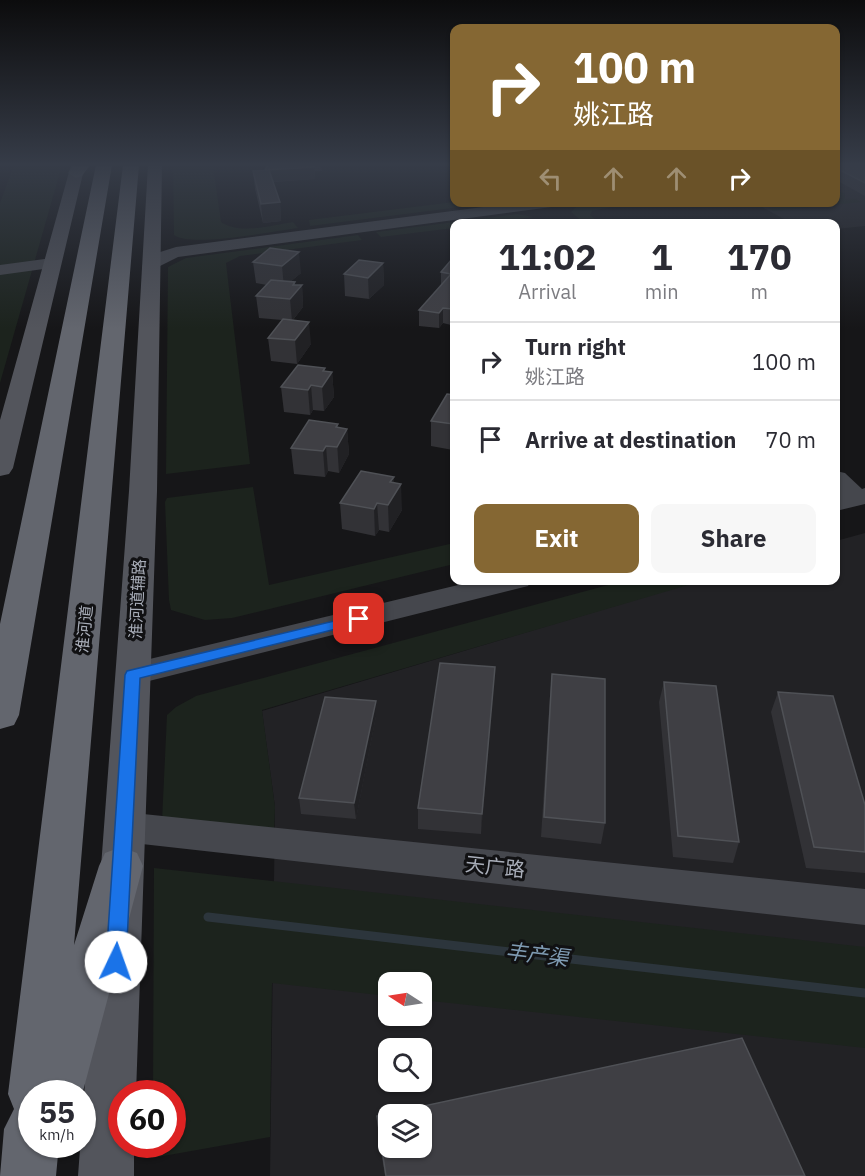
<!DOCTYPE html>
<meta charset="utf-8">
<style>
body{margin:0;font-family:"IBM Plex Sans","Noto Sans SC",sans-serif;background:#f7f7f7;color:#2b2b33;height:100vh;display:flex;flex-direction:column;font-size:22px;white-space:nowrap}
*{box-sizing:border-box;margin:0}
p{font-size:20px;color:#7c7c81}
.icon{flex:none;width:33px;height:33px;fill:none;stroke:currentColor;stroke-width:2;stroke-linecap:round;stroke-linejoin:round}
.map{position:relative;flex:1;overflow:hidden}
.panel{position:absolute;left:450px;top:219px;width:390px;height:366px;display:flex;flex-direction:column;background:#fff;border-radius:12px;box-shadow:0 2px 4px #0004}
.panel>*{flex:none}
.top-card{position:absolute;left:450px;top:24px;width:390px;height:183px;border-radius:12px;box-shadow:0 2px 4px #0004;background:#856733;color:#fff;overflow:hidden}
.needle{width:39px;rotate:282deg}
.fabs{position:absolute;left:378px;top:972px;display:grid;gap:12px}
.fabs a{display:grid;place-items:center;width:54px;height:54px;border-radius:12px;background:#fff;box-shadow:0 2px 4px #0004;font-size:30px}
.speed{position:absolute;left:18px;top:1080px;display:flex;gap:12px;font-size:30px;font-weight:700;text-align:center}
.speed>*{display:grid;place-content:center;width:78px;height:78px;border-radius:50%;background:#fff;box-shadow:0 2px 4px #0004;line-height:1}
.speed small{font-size:15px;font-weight:400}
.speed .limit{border:9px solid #d22;background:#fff;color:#111}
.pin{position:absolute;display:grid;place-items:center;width:51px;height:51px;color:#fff;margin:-26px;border-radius:12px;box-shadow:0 3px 9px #0006}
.me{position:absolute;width:66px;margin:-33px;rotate:3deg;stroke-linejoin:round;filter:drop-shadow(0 0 4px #0008)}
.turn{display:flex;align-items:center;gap:21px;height:126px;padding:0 24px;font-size:27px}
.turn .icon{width:78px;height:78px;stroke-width:2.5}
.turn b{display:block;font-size:42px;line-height:51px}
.lanes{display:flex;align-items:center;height:57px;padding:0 24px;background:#0003;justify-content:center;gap:30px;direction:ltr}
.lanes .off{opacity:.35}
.eta{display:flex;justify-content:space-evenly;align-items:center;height:102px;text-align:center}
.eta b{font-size:36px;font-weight:700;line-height:42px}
.button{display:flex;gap:12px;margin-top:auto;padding:12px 24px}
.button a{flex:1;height:69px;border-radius:12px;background:#856733;color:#fff;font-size:24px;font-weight:700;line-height:69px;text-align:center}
.button a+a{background:#f7f7f7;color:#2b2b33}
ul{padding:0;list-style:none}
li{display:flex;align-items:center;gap:18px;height:78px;padding:0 24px;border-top:2px solid #e1e1e2}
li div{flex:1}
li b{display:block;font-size:22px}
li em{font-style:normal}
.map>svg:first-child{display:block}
</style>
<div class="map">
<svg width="865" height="1176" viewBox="0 0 865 1176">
<rect width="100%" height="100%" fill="#161618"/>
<path fill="#222225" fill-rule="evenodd" d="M865,173V226L836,229V224L791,223L755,203L836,202V176Z
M865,533V1176H270L275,807L262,711L699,581L836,580V541ZM388,982H422V1016H388ZM388,1048H422V1082H388ZM388,1114H422V1148H388Z"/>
<path fill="#1c231d" d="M14,165H62L0,383V203Z
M173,165H213L221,222C240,235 272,225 293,222L298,228C274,231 191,248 174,235Z
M836,190L845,194V200L855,199L861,202L774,211L769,208L776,207L761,203L836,202Z
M454,202L492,203L310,226L309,220Z
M600,202H630L631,203L592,211L590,215L600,223H584L571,212L577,206Z
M517,214L534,217L486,223L454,224V228L381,237L376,232Z
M358,235L362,240L240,256L226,263L250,464L166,474L168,267L186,258Z
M253,487L269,585L454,543V564L232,618L205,620L171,610L169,600L165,502L167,498Z
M623,581H702L262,710L275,807L274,835L162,821L167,715L176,707L196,696Z
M154,868L865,947V1048L422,1000V982H388V996L272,983L270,1137L152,1158V1145L172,1144V1094L153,1093Z"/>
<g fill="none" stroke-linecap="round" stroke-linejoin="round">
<path stroke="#2c353c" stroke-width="9" d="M208,917L865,993"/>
<path fill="#45474d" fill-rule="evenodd" d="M521,202H566L559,206L178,257L150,271L142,266L157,253L176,247Z
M52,258L60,263L58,267L0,275V265Z
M836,471L845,473L862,489L865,488V504L836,511V495H839L836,491Z
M479,580H532L528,586L133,685L122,682L117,674L122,666L133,663Z
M124,812L865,889V925L124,842L111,838L105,827L111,816Z"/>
<path fill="#53555c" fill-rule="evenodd" d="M71,165H85L13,468L9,474L0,476V420Z
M148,165H162L157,491L136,1094H122V1144H134V1176H78L129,491Z"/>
<path fill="#63666e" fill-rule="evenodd" d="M74,165H90L82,176L76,178L68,173Z
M96,165H112L19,715L14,725L0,729V624Z
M123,165H139L74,945L99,866L105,853L121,847L137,853L143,866L82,1095V1094H32V1144H59L56,1176H0L4,1129L14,1109L8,1094Z"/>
</g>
<path fill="#323236" d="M268,165H321L322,171H315V179L273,182L280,202L281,221L263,223L255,189L253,171L265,170Z
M836,165H865V196L836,180Z
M270,248L301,273L290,282H295V285H302L303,307L293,320L311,344L297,364L271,361L268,338L282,320L259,318L256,296L267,285L256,283L253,262Z
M454,259V321L451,325L443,323L439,328L419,326V310L441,285V272Z
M383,263L384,285L369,299L345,296L344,274Z
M325,372H332L334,397L324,411L313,410L310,415L284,412L281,387Z
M454,395V446L453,450L431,446V421Z
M338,424V428L347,429L349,454L339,473L328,471L325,477L294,474L291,448Z
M394,482L402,510L389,532L379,530L375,536L342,529L340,503Z
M495,667L481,834L418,829V808Z
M552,674L605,823L601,844L541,837L550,695Z
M664,682L739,842L733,863L673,857L659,702Z
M778,692L865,805V873L806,868L771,712Z
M376,716L356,819L301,814L299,798Z
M377,1116L805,1176H385L378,1134Z"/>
<path fill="#212124" d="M314,167L315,179L266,182L265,171Z
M280,202L281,221L263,223L261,204Z
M682,202H717L681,207Z
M299,252L301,273L284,287L282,266Z
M383,263L384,285L369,299L368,278Z
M295,282L296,292L302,285L303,307L292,321L290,299L293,285Z
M454,306V321L451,325L452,309Z
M443,308V323L439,328V313Z
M309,322L311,344L297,364L295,340Z
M325,368L326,381L332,372L334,397L324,411L322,387L323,371Z
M311,385L313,410L310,415L308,390Z
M454,422V446L453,450V424Z
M338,424L339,443L347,429L349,454L339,473L336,427Z
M326,446L328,471L325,477L323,451Z
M394,477V495L401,484L402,510L389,532L388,505L390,482Z
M377,503L379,530L375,536L374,509Z
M495,667L493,688L481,834L482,814Z
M376,701V716L356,819L354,803Z"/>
<path fill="#3f3f44" stroke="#4f5156" stroke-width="1.5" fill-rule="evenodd" d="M268,165H313L314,167L265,170Z
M836,165H865V183L836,168Z
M269,170L280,202L261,204L253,171Z
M270,248L299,252L282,266L253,262Z
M452,259H454V306L452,309L443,308L439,313L419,310L451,274L441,272Z
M359,260L383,263L368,278L344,274Z
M271,280L295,282L293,285H302L290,299L256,296Z
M283,319L309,322L295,340L268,338Z
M298,365L325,368L323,371L332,372L322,387L311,385L308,390L281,387Z
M447,394L454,395V422L453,424L431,421Z
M309,420L338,424L336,427L347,429L337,447L326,446L323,451L291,448Z
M361,471L394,477L390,482L401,484L388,505L377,503L374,509L340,503Z
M440,663L495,667L482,814L418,808Z
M552,674L605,679V823L544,817Z
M664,682L716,686L739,842L678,836Z
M778,692L833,696L865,805V852L814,847Z
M325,697L376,701L354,803L299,798Z
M742,1038L805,1176H386L377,1116ZM388,1114H422V1148H388Z"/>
<linearGradient id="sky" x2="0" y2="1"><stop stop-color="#0c0c0d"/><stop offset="0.5" stop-color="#363c48"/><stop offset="1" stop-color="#363c48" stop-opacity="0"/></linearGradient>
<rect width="865" height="329" fill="url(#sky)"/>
<path fill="#1a73e8" stroke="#114b97" stroke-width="1.5" d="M359,615L364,616L366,619L364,622L140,678L126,962L123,968L116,971L109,968L106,962L125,675L127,671Z"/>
<g text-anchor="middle" stroke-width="6" stroke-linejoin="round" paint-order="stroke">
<g font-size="16" fill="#a8adb8" stroke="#111113">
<text transform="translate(137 599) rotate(-87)" y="6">淮河道辅路</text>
<text transform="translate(84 629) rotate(-84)" y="6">淮河道</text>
</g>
<g font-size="20" fill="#a8adb8" stroke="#111113">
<text transform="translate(495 867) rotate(6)" y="7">天广路</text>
</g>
<g font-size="21" font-style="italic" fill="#7f9bb3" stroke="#111113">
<text transform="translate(537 955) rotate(7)" y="7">丰产渠</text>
</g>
</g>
</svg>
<div class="fabs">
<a><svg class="needle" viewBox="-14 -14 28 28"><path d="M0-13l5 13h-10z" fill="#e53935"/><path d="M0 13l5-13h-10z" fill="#7c7c81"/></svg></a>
<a><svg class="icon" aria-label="search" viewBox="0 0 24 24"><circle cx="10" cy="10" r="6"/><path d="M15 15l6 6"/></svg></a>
<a><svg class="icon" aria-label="layers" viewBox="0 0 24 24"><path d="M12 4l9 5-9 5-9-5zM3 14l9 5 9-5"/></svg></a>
</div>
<div class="speed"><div>55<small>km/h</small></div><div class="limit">60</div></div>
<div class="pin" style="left:359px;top:619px;background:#d93025"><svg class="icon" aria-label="arrive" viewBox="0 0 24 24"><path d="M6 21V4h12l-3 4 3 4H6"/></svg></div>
<svg class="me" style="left:116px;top:962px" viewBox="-20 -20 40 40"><circle r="19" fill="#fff"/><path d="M0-13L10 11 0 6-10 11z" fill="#1a73e8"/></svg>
<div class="top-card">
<div class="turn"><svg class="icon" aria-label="right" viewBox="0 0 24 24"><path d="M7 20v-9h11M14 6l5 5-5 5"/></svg><div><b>100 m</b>姚江路</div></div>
<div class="lanes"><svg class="icon off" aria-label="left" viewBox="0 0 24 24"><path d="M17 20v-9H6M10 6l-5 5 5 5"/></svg><svg class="icon off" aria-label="ahead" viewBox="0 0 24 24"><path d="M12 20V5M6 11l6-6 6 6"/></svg><svg class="icon off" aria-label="ahead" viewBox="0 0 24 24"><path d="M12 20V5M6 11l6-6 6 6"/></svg><svg class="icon" aria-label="right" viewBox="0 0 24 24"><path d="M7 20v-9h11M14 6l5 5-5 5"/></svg></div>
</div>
<section class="panel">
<div class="eta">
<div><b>11:02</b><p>Arrival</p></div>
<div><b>1</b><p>min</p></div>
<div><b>170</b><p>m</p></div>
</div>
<ul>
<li><svg class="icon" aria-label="right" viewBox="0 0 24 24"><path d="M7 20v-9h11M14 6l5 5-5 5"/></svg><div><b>Turn right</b><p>姚江路</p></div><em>100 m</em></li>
<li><svg class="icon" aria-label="arrive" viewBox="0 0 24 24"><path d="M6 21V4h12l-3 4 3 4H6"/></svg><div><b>Arrive at destination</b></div><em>70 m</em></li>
</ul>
<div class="button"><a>Exit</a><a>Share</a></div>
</section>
</div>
